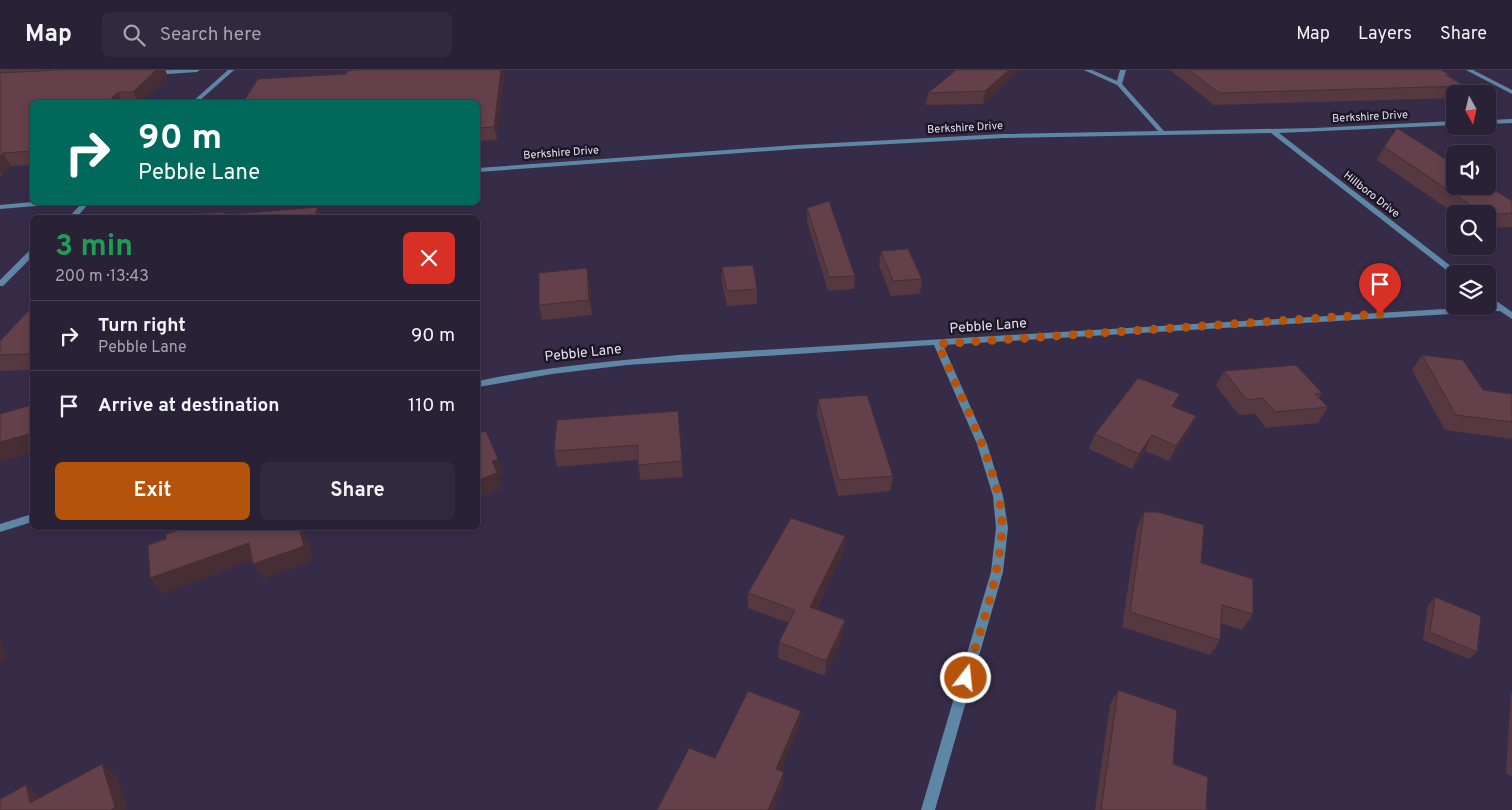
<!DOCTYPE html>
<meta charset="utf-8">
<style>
body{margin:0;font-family:Overpass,sans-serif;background:#31293e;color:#f1f3f6;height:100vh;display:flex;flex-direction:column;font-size:19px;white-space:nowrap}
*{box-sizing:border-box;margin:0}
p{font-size:16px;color:#a5a3ad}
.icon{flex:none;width:28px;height:28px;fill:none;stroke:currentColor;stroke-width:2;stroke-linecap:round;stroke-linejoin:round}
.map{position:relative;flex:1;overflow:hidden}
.side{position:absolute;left:30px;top:145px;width:450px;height:315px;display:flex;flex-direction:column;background:#292136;border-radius:8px;box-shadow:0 2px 8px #0003,0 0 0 1px #453e51}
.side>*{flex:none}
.guide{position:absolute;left:30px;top:30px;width:450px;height:105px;border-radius:8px;box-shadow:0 2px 8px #0003,0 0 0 1px #453e51;background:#00695c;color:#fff;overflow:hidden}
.needle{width:32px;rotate:172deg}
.fabs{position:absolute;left:1446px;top:15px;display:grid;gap:10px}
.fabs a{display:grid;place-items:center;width:50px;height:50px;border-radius:8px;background:#292136;box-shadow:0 2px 8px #0003,0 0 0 1px #453e51;font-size:25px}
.pin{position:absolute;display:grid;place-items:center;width:42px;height:42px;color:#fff;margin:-51px -21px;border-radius:50% 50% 50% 0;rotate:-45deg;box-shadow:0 0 5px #0007}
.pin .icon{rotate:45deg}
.me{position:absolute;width:55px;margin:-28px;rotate:16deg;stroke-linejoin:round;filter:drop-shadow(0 0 4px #0008)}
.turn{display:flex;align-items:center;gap:18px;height:105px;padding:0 25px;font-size:22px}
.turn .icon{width:65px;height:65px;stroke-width:2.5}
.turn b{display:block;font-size:35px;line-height:42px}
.round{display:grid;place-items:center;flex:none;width:52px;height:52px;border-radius:8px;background:#31293e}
.summary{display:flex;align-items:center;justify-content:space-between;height:85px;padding:0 25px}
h1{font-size:30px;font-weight:700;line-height:38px;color:#1e9e55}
.primary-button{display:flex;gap:10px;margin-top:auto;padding:10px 25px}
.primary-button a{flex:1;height:58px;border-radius:8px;background:#b45309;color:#fff;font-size:20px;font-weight:700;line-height:58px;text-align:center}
.primary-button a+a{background:#31293e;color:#f1f3f6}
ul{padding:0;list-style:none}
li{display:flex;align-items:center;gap:15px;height:70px;padding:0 25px;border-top:1px solid #453e51}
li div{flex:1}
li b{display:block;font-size:19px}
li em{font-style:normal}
header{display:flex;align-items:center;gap:30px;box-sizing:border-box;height:70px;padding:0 25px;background:#292136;border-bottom:1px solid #453e51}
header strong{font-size:24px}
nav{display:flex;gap:28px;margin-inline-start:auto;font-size:18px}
.search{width:350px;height:45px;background:#31293e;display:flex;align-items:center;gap:12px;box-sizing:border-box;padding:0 18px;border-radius:8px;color:#a5a3ad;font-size:19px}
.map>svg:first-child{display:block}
</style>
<header>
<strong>Map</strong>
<div class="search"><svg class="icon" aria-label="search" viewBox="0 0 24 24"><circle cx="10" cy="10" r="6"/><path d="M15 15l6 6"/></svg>Search here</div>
<nav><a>Map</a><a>Layers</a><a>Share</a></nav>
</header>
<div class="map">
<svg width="1512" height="740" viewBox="0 0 1512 740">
<rect width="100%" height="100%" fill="#372c48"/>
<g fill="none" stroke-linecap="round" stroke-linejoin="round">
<path fill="#5e86a5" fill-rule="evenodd" d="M173,0H200L197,2L153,5L150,3L153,1Z
M228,0H234L198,32H192Z
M1084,0H1092L1117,11L1120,0H1126L1122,14L1164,61L1315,58L1455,51V55L1279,63L1461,204H1455L1454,206L1271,63L1003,68L796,79L478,102V98L796,75L1003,64L1158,61L1117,15Z
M1466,0H1473L1512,20V24Z
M1512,49V53L1488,54V50Z
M32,132H62L59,134L0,139V135Z
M83,132H90L76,148H68Z
M29,181H32V187L3,216H0V210Z
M1488,225L1512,242V249L1500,241L943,275L987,374L1003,426L1008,458L1003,502L935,740H921L991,502L996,458L993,426L977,374L934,275L627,295L552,304L478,317V311C544,297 611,291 678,285L1494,236L1488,231Z
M32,444V452L0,462V454Z"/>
</g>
<path fill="#563840" d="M0,0H165L168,6L140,32H32V95L11,96L2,105L0,106Z
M360,0H504L497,70L478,71V32L346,4Z
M956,0H1019L983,34L926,35L928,23Z
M1170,0H1441L1450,5L1449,7L1465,16L1461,24H1455V28L1214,35Z
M1384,77L1512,131V157L1488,158V144H1455L1377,90Z
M807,138L855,206L854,219L828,221L807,151Z
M881,181L922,209L920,224L891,226L879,195Z
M722,197L757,219V234L727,236L722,212Z
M590,213L592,245L542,250L539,235Z
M32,237V300L0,301V285Z
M1422,285L1483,320L1512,324V369L1445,360L1412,300Z
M1224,301L1322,323L1319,328L1328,337L1318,353L1266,358L1255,344L1239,345L1216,316Z
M818,329L893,406L890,421L838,426L817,344Z
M1175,337L1189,362L1169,391L1145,381L1132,399L1089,379L1095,364Z
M678,341L683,407L640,410L638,390L557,397L554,381Z
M1144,442L1201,493L1253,544L1242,560L1221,553L1220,570L1210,585L1122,557L1137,458Z
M845,466L844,482L816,539L845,550L843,565L825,606L778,588L779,572L789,553L748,538V523Z
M1435,527L1477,582L1469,589L1423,570L1428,535Z
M1118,620L1206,740H1095L1110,635Z
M1512,623V706L1506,703L1511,624Z"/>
<path fill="#462e34" d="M156,0H165L168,6L140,32H138L133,22Z
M501,0H504L505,1L497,70L494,57Z
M1009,0H1019L983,34L985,21Z
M118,22L123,32H108Z
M3,83L11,96L2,105L0,102V86Z
M318,137L322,148H314Z
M587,198L590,213L592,245L589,230Z
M32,280V289L29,284Z
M1180,324L1174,340L1172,336Z
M1196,346L1189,362L1169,391L1176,376Z
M32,363V382L0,392V372Z
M1152,365L1145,381L1132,399L1139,384Z
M498,389L503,405L498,406L502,419L478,427V410L492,391Z
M299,458H304L313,491L263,509L253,494Z
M845,466L844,482L809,552L810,537Z
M249,473L259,488L162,524L150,508Z
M845,550L843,565L825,606L826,591Z
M0,568L7,589L0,593Z
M801,641L800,655L775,713L776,699Z
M102,694L118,708L128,740H111Z
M784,702L783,716L774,740H768Z
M26,715L43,729L30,733Z"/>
<path fill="#64414a" stroke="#462e34" d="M58,0H156L133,22H118L108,32H32V81L3,83L0,86V3Z
M360,0H501L494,57L478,58V32H243L258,9L346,4L348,1Z
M956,0H1009L985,21L928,23Z
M1189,0H1441L1450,5H1446L1465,16L1219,23Z
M1397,58L1455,95V116H1488L1512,131V143L1488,145V144H1484L1384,77Z
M829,131L855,206L829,207L807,138Z
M318,137L314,148H183L184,145L225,142L223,145Z
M908,179L922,209L893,211L881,181Z
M753,195L757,219L727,221L722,197Z
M587,198L589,230L539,235V203Z
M32,237V280L29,284L0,285V271Z
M1422,285L1463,290L1483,320L1512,324V352L1456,345Z
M1296,295L1322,323L1315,324L1328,337L1275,342L1263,328L1247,330L1224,301Z
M1138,308L1180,324L1172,336L1196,346L1176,376L1152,365L1139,384L1095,364Z
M867,325L893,406L839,410L818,329Z
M32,335V363L0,372V344Z
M678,341L682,391L638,395V375L554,381L557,350Z
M486,361L498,389L492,391L497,403L478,410V363Z
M1144,442H1157L1204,455L1201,493L1253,509V544L1222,535L1220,570L1130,542Z
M791,448L845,466L810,537L845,550L826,591L779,572L795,540L748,523Z
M186,458H299L304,476L253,494L249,473L150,508L148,475L166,469V464Z
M1435,527L1481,546L1477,582L1430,562Z
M1118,620L1177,640L1173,694L1208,707L1206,740H1101Z
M748,621L801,641L776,699L784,702L768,740H657L689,678L715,688Z
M102,694L115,737L111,740H0V729L26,715L30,733Z"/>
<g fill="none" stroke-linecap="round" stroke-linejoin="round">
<path stroke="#b45309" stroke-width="9" stroke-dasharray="0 16.2" d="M966,608C980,560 999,510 1002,460C1005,410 958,321 938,274L1380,244"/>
</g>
<g text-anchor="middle" stroke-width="5" stroke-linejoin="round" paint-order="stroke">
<g font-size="11" fill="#e7e1f3" stroke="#1c1724">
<text transform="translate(1370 46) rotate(-3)" y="4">Berkshire Drive</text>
<text transform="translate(965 57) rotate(-3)" y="4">Berkshire Drive</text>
<text transform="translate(561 82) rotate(-4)" y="4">Berkshire Drive</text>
<text transform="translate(1372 124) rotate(38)" y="4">Hillboro Drive</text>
</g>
<g font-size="14" fill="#e7e1f3" stroke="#1c1724">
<text transform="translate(988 255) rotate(-4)" y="5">Pebble Lane</text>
<text transform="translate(583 282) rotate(-6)" y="5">Pebble Lane</text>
</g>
</g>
</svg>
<div class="fabs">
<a><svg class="needle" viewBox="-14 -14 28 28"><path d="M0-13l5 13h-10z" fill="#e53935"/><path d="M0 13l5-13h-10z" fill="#a5a3ad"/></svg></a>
<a><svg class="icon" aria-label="sound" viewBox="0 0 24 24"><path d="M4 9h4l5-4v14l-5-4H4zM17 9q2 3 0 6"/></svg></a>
<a><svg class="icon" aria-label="search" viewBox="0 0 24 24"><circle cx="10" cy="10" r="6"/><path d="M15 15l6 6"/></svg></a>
<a><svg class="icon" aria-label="layers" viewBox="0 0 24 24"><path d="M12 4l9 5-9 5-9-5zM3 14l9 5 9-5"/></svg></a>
</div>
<div class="pin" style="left:1380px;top:244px;background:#d93025"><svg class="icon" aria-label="arrive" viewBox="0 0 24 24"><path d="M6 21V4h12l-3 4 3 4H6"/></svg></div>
<svg class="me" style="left:966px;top:608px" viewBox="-20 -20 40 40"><circle r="17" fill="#b45309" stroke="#fff" stroke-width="3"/><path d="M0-11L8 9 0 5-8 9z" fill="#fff"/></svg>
<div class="guide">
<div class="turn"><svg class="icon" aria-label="right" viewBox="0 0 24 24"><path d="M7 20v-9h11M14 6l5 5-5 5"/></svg><div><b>90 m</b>Pebble Lane</div></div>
</div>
<section class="side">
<div class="summary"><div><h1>3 min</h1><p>200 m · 13:43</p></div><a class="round" style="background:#d93025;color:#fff"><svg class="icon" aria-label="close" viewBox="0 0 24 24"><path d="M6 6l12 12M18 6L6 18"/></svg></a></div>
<ul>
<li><svg class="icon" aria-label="right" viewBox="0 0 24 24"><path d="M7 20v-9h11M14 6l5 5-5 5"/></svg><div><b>Turn right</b><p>Pebble Lane</p></div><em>90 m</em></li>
<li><svg class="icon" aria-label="arrive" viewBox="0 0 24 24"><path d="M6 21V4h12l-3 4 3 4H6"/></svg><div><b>Arrive at destination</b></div><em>110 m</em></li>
</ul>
<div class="primary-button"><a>Exit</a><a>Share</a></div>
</section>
</div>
